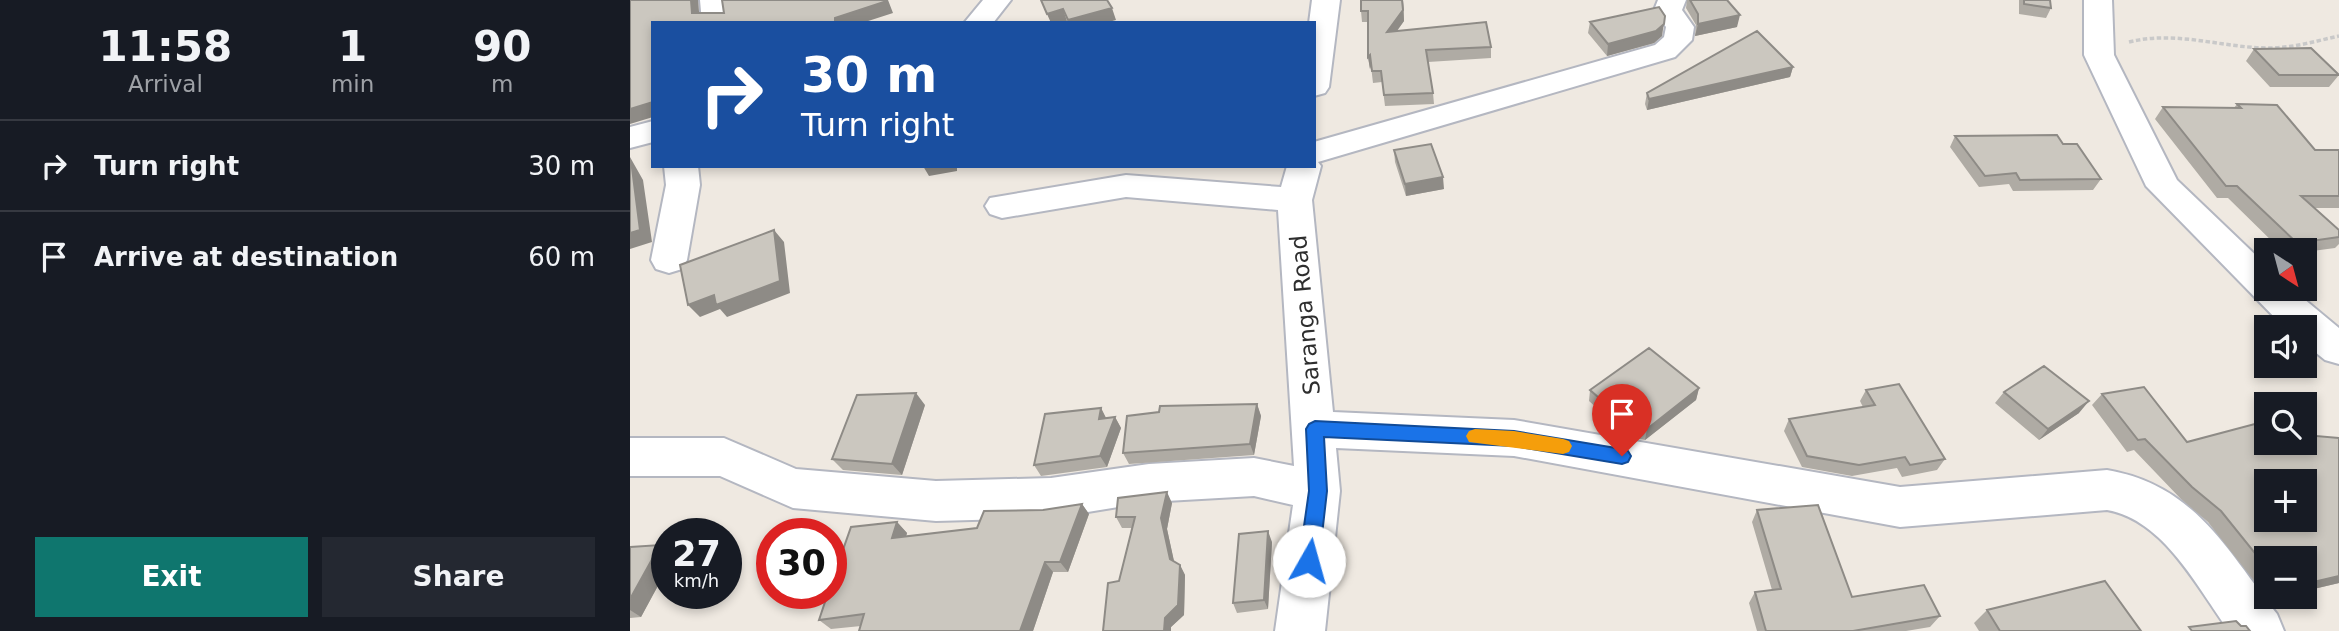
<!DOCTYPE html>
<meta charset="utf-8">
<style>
body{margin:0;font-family:"DejaVu Sans",sans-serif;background:#242831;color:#f1f3f6;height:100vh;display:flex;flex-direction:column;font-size:26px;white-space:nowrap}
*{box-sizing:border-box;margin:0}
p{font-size:23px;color:#9ea1a6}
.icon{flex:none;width:38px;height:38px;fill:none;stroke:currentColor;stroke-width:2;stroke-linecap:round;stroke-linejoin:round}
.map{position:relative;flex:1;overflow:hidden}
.panel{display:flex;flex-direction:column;background:#171b24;width:630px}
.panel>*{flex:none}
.banner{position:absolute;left:21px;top:21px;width:665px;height:147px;border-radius:0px;box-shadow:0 4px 10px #0003;background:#1a4fa0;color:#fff;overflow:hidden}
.needle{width:46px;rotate:144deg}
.buttons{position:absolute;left:1624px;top:238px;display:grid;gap:14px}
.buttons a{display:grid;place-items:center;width:63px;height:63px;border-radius:0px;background:#171b24;box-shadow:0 4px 10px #0003;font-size:35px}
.speed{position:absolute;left:21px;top:518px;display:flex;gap:14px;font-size:35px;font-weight:700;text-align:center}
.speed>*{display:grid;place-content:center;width:91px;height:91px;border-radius:50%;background:#171b24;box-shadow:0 4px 10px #0003;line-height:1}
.speed small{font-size:18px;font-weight:400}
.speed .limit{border:10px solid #d22;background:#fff;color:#111}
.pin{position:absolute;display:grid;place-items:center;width:60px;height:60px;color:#fff;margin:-72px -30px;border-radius:50% 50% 50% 0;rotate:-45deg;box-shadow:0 0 7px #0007}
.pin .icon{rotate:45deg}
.me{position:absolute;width:77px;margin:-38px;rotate:7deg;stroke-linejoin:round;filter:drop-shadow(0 0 5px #0008)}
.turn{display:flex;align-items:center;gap:24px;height:147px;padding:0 35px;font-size:32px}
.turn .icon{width:91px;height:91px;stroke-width:2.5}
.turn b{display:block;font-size:49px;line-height:60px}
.eta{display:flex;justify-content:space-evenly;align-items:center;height:119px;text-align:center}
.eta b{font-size:42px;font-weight:600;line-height:49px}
.action{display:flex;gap:14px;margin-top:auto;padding:14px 35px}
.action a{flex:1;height:80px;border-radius:0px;background:#0f766e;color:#fff;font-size:28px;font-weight:600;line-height:80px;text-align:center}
.action a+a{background:#242831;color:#f1f3f6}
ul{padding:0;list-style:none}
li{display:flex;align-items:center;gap:21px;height:91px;padding:0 35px;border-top:2px solid #363941}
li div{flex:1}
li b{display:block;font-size:26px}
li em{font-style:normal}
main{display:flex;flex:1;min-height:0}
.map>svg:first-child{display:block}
</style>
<main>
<section class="panel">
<div class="eta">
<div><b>11:58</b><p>Arrival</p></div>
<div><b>1</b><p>min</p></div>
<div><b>90</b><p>m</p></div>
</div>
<ul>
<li><svg class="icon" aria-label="right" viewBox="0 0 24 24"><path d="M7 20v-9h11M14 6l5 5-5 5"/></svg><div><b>Turn right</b></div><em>30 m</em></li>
<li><svg class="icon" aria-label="arrive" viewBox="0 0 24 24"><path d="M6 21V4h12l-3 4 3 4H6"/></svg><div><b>Arrive at destination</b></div><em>60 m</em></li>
</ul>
<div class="action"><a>Exit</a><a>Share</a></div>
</section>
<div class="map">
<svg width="1709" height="631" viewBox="0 0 1709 631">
<rect width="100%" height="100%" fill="#efe9e1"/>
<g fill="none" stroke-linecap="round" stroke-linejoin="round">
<defs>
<path id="minor" d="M70,0H96L100,23H72Z
M353,0H381L363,23H334Z
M682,0H710L699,87L695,93L684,96V23H679Z
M1028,0H1056L1052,10L1064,27L1062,40L1045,57L688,162L691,166L682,200L703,412L884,420L1270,487L1477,470C1565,485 1596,549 1647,614L1654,631H1599C1567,587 1534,520 1477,510L1270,527L884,456L706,448L710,491L695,631H645L663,505L624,496L519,502L421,518L306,521L163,508L90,476H0V438H94L166,469L306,481L421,478L519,464L624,458L664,466L648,210L496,197L372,218L360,214L355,206L360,198L496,175L651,187L657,166H684V142L1025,45L1034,37L1036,27L1024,10Z
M1454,0H1482L1484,55L1547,180L1636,265V289H1662L1709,328V364L1695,360L1675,344V327H1654L1516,186L1454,55Z
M23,121V142L0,148V127Z
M34,166H68L70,185L57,260L52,269L39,273L26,269L21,260L36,185Z"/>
</defs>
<use href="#minor" stroke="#b4b7c1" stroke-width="4"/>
<path stroke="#c9c9c9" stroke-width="3.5" stroke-dasharray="4.5 2.5" stroke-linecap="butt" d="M1499,42C1546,30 1592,48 1639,48C1663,48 1686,41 1709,36"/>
<use href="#minor" fill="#fff" fill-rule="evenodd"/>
</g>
<path fill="#afaba4" d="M773,0L774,21L767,31L861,47V58L798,62L803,93L804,104L755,106L752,82L743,83L741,66L740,69L738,57V22H732L731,11Z
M1057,0H1097L1107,27L1065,36L1066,25L1056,8Z
M1389,0H1420L1421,8L1416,18L1389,14Z
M960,22L1032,36L1024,43L977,56L958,33Z
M1624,49L1709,75L1699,87H1640L1616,61Z
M1163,67L1160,77L1017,110L1015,104L1017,93Z
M1607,104L1685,150H1709V208H1685L1709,230V244L1705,248L1675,252V250H1651L1598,198H1587L1525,119L1533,107L1604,108Z
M1325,136L1433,144L1471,179L1463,190L1383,191L1379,184L1349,187L1320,147Z
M764,150L814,189L776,196L765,162Z
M1069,388L1066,400L1015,440L999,437L959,401L960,390Z
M1236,390L1315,459L1307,470L1272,477L1267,468L1222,476L1172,467L1154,431L1159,419L1233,407L1230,401Z
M1374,392L1449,413L1409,440L1365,403Z
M1472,394L1557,442L1709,583L1675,591V558H1636V596L1578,522L1550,498L1504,450L1497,452L1462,405Z
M627,404L631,416L624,455L499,464L493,453L529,412Z
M295,405L272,475L213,470L202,459Z
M471,408L476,418L485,417L491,428L477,467L411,476L404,465Z
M542,503L537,529L544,562L550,565L555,575L554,615L541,627V631H473L489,581L502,528H492L486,517Z
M452,504L459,514L438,572H423L403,631H229L231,626L201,629L189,620L267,522L277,533L276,536L347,528L413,510Z
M1127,510L1222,597L1310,616L1300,627L1276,631H1127L1119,603L1125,592L1142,590L1122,522Z
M642,542L638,609L607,613L603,603Z
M30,545L37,550V569L11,617L0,618V547Z
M1357,610L1511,631H1349L1344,623Z"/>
<path fill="#8e8b86" d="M61,0H68L70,23L62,13Z
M257,0H258L263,13L232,23H205V18Z
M773,0L774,21L758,43L757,32Z
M482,8L486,20L475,23H439L438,20Z
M433,9L437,21L431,23H421L417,14Z
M1110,15L1107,27L1065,36L1068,24Z
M1035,16L1032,36L1024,43L977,56L978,44Z
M740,55L741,66L740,69L738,57Z
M1163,67L1160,77L1017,110L1019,99Z
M23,102V117L0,124V109Z
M0,157L13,180L22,242L0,249Z
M293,166H327V171L299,176Z
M813,177L814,189L776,196L775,184Z
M144,230L154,242L160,293L97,317L90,309L70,317L58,305Z
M1069,388L1066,400L1015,440L1017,429Z
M286,393L295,405L272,475L262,464Z
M1459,401L1449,413L1409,440L1418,429Z
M627,404L631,416L624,455L620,444Z
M471,408L477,420L469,419Z
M485,417L491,428L477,467L470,456Z
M537,492L542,503L537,529L546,570L540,559L531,518Z
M452,504L459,514L438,572L430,562Z
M267,522L277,533L273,548L262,538Z
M638,531L642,542L638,609L634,600Z
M30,545L37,550V569L11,617L0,610V599Z
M415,562L423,572L403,631H390Z
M550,565L555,575L554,615L541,627V631H534L535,618Z
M1709,576V583L1675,591V584Z"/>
<path fill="#cbc7bf" stroke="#8e8b86" stroke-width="2" fill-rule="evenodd" d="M0,0H61L62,13H94L92,0H257V1L205,18V23H23V102L0,109Z
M411,0H477L482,8L438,20L433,9L417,14Z
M731,0H772L773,10L757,32L856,22L861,47L796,50L803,93L754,95L751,71H742L740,55L738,57V11H731Z
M1060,0H1097L1110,15L1068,24V14Z
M1394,0H1420L1421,8L1394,4Z
M1029,7L1035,16L1034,24L1026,31L978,44L960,22Z
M1127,31L1163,67L1019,99L1017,93Z
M1681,48L1709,75H1649L1624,49Z
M1607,104L1647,105L1685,150H1709V196H1671L1709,230V237L1667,243L1607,186H1596L1533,107L1611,108Z
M1427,135L1433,144H1447L1471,179L1390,180L1386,173L1355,176L1325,136Z
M801,144L813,177L775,184L764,150Z
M0,164L2,168L10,230L0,233Z
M144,230L150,281L86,305L84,295L58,305L50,265Z
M1019,348L1069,388L1017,429L1001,426L960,390Z
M1414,366L1459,401L1418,429L1374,392Z
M1269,384L1315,459L1280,465L1275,457L1229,465L1177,456L1159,419L1245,405L1236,390Z
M1514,387L1557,442L1636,421V443H1675V435L1709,438V576L1675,584V558H1636V567L1591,511L1562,487L1515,439L1508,440L1472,394ZM1636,481H1675V520H1636Z
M286,393L262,464L202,459L227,395Z
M627,404L620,444L493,453L497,416L529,412L530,406Z
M471,408L469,419L485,417L470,456L404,465L415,414Z
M537,492L531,518L540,559L550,565L548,605L535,618L534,631H473L478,583L489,581L505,517H486L488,498Z
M452,504L430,562H415L390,631H229L234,614L189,620L198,593H201V584L221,527L267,522L262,538L347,528L354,511L413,510Z
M1188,505L1222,597L1294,585L1310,616L1223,631H1136L1125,592L1151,589L1127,510Z
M638,531L634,600L603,603L609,534Z
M30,545L0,599V547Z
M1475,581L1511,631H1370L1357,610Z
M1606,621L1611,626H1616L1620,631H1562L1559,627Z"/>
<path fill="#1a73e8" stroke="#114b97" stroke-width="2" d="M685,421L884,431L992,449L998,451L1001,456L998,462L992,464L884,446L694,437L697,491L689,561L686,568L679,570L672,568L669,561L679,491L676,429L679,424Z"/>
<path fill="#f59e0b" d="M845,429L884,431L933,439L939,441L942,446L939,452L933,454L839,442L836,436L839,431Z"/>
<g text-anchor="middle" stroke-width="7" stroke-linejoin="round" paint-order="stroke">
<g font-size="23" fill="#2e2e2e" stroke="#fff">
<text transform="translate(675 315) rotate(-95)" y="8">Saranga Road</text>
</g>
</g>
</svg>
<div class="buttons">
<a><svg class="needle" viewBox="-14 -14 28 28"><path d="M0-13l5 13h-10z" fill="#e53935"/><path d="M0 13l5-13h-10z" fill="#9ea1a6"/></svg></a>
<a><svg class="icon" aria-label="sound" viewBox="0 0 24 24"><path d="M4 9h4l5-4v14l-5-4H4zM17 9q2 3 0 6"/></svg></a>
<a><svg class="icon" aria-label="search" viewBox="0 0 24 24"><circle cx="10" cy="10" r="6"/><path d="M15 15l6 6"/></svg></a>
<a>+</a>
<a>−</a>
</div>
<div class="speed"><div>27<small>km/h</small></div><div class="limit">30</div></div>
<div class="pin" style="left:992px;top:456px;background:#d93025"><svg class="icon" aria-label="arrive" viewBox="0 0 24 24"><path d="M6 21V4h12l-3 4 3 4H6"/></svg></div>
<svg class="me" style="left:679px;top:561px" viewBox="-20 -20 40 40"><circle r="19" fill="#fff"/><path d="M0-13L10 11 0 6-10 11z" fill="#1a73e8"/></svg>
<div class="banner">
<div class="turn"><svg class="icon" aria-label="right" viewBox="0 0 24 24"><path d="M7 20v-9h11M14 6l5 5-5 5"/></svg><div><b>30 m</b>Turn right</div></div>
</div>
</div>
</main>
